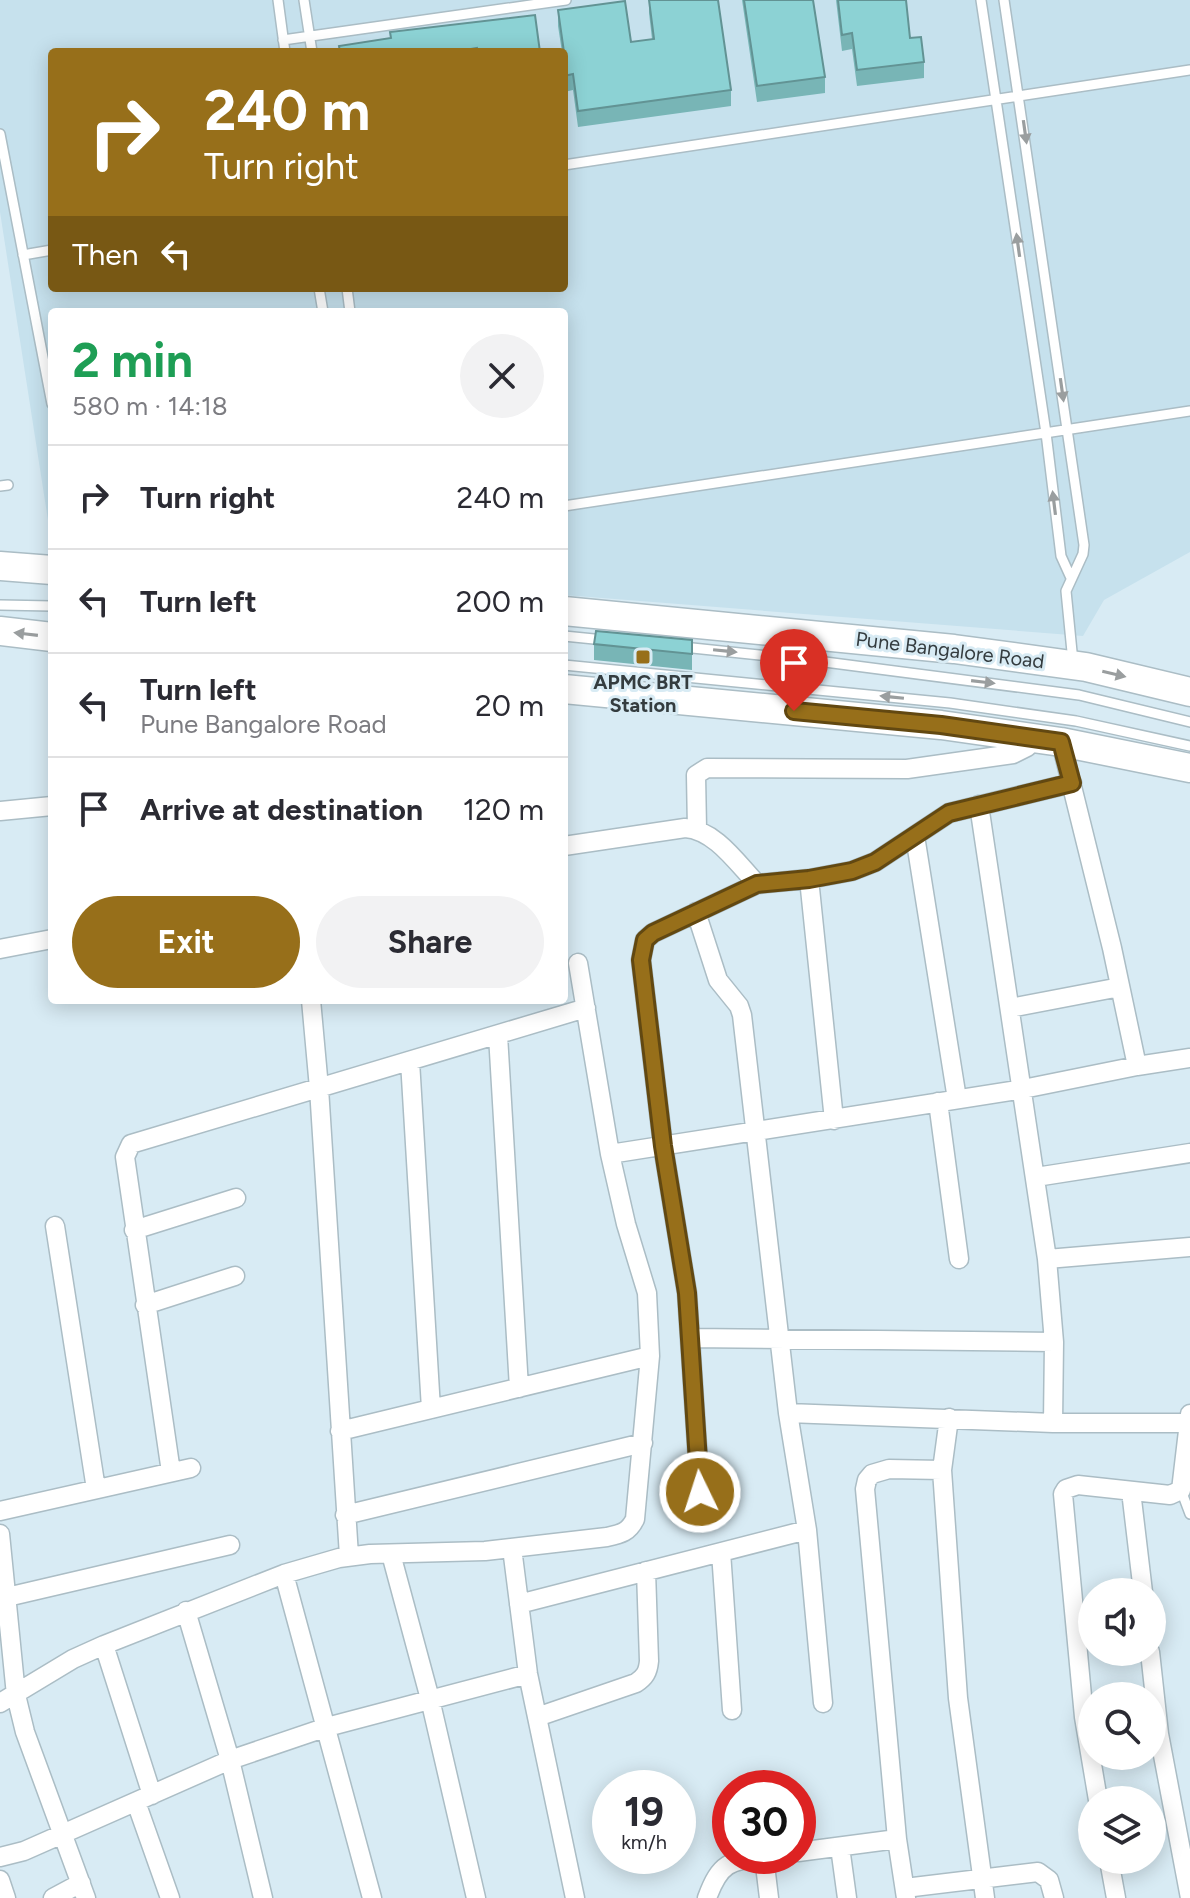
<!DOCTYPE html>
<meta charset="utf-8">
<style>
body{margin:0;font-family:Figtree,sans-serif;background:#f2f2f3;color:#2b2b33;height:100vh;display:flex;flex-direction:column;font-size:30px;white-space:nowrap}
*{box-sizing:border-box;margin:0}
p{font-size:26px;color:#7c7c81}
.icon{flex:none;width:44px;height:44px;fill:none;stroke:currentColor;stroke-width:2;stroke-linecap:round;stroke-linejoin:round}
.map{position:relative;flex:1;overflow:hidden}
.side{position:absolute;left:48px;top:308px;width:520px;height:696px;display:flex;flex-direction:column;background:#fff;border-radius:8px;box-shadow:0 4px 20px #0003}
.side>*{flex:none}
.hud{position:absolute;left:48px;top:48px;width:520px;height:244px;border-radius:8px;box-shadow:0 4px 20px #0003;background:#976f1a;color:#fff;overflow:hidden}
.controls{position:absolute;left:1078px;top:1578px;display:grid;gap:16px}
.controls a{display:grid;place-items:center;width:88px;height:88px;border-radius:50%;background:#fff;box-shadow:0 4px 20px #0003;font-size:40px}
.speed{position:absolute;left:592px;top:1770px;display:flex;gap:16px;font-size:40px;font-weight:700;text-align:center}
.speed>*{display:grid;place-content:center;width:104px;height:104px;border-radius:50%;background:#fff;box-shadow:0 4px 20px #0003;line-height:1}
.speed small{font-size:20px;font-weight:400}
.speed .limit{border:12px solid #d22;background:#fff;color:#111}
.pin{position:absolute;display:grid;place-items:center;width:68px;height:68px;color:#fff;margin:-82px -34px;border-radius:50% 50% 50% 0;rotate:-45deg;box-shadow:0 0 8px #0007}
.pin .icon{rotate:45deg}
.me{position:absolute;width:88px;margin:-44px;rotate:356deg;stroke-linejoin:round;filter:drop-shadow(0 0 6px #0008)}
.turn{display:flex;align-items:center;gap:28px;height:168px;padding:0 24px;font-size:36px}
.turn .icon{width:104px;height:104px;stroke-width:2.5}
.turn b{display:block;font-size:56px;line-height:68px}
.then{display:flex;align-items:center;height:76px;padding:0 24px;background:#0003;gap:16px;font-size:30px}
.round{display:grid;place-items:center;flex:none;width:84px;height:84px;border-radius:42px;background:#f2f2f3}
.overview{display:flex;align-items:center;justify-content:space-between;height:136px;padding:0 24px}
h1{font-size:48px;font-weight:700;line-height:60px;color:#1e9e55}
.button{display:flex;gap:16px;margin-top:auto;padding:16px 24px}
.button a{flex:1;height:92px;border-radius:48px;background:#976f1a;color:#fff;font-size:32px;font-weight:700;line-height:92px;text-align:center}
.button a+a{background:#f2f2f3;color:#2b2b33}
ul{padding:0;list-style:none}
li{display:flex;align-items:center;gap:24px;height:104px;padding:0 24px;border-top:2px solid #e1e1e2}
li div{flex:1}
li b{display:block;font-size:30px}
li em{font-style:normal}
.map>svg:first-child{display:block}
</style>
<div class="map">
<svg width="1190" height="1898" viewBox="0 0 1190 1898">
<rect width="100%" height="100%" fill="#d8ebf4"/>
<path fill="#c6e1ed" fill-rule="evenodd" d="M0,0H1190V552L1104,600L1083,636L564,595V312H52V546L0,212ZM52,52H564V288H52Z"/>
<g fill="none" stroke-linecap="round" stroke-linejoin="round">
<defs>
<path id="lane" d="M278,0L285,52
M304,0L312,52
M981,0L1046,433L1061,556L1071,578
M1004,0L1084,545L1083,554L1066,591L1073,662
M283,40L566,0
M0,134L52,404
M564,165L1190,70
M23,255L52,250
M319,288L323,312
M347,288L350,312
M0,486L8,485
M564,506L1190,411
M0,605L52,606
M564,636L604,640
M683,647L825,662L1079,695L1190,722
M564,665L950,703L1076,721L1190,746
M1181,1490L1190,1514"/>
<path id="street" d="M1061,742L1112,948L1137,1066
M979,805L1047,1259L1054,1342L1053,1423
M0,811L52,806
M697,829L696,775L707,768L907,769L1013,754L1027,747L1036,738
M915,836L957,1099
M564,846L685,828C715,830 737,863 757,884
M809,879L834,1120
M696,912L718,980L739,1006L742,1015L788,1413L1053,1423H1190
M0,949L52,939
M311,1000L319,1088L349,1556
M1010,1008L1120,987
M498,1035L519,1388
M410,1061L431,1409
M938,1102L959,1259
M610,1154L1023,1089L1137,1066L1190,1058
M1036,1177L1190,1153
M55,1226L96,1489
M134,1230L236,1198
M1047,1259L1190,1247
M145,1305L235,1276
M690,1338L1054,1342
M788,1413L807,1530L823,1703
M949,1418L942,1470L958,1698L985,1898
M340,1431L650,1356
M171,1472L125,1157L131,1144L586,1008
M1131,1491L1143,1592
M700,1492L687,1293L663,1146L641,960L645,940L653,933L757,884L809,879L852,871L875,862L949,813L1072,783
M0,1511L191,1468
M345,1515L643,1443
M0,1534L16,1695L25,1732L86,1898
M512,1548L528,1674L575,1898
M721,1552L732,1710
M391,1554L430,1699L476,1898
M284,1574L372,1898
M7,1597L230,1545
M519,1604L807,1530
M186,1611L230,1760L263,1898
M104,1645L152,1795
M1150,1652L1159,1734L1190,1898
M0,1703L73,1659L104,1645L284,1574L339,1558L370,1554L485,1551L607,1537C621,1534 629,1532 635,1519L650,1356L647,1293L626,1224L610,1154L578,963
M537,1717L636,1683C645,1677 648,1672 649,1661L646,1571
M1098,1800L1084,1717L1063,1494L1066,1489L1078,1485L1170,1495L1181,1490L1190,1414
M136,1802L170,1898
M840,1847L847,1898
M798,1852L897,1839
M0,1857L24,1851L230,1760L327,1727L528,1674
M764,1857L769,1898
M1109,1860L1116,1898
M0,1880L6,1898
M905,1888L1038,1872L1049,1880L1054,1898
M53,1898L81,1883
M707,1898C721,1860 731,1861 769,1856
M906,1898L897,1839L865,1489L867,1480L872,1474L889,1469L942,1470"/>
<path id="primary" d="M0,566L52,570
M564,611L954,649L1086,667L1190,692
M0,631L52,637
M564,689L941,725L1061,742L1190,768"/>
</defs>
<use href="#lane" stroke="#abbdc5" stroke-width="12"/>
<use href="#street" stroke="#abbdc5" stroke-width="21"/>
<use href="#primary" stroke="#abbdc5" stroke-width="31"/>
<use href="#lane" stroke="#fff" stroke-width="9"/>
<use href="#street" stroke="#fff" stroke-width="18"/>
<use href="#primary" stroke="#fff" stroke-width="28"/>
</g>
<path fill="#78b5b6" d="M649,0L731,90V106L578,127L573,90L564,92V52H562L558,26V10L631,42L652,39L649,13Z
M742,0H813L825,77V93L757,102Z
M836,0H906L910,38L924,62V78L857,86L852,49L842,51Z
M390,32L540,52H339V46L390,38Z
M692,640V670L594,660V644Z"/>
<path fill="#8cd2d4" stroke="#629394" stroke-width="2" d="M649,0H718L731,90L578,111L573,74L564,76V52L558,10L625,1L631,42L654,39Z
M744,0H813L825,77L757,86Z
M838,0H906L910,38L921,37L924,62L857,70L852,33L842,35Z
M535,15L540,52H478L477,48L454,52H340L339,46L391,38L390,32Z
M596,631L692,640V654L594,644Z"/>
<defs><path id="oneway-solid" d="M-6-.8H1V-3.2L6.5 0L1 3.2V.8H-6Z" transform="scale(2)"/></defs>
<g fill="#9a9e9f">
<use href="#oneway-solid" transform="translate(1025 132) rotate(82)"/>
<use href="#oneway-solid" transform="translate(1018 245) rotate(-98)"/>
<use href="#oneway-solid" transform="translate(1062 390) rotate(82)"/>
<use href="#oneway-solid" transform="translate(1054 503) rotate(-97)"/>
<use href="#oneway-solid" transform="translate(26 634) rotate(-173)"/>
<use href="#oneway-solid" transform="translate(725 651) rotate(6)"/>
<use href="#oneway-solid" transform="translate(1114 674) rotate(13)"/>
<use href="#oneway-solid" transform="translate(983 682) rotate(7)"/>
<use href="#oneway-solid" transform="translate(892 697) rotate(-174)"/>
</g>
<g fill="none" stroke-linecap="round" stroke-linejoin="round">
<defs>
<path id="route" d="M700,1492L687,1293L663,1146L641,960L645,940L653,933L757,884L809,879L852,871L875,862L949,813L1072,783L1061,742L941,725L794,711"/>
</defs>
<use href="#route" stroke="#624811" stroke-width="20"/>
<use href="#route" stroke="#976f1a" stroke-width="14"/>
</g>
<rect fill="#976f1a" stroke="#d8ebf4" stroke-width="3" x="635" y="649" width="16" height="16" rx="4"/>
<g text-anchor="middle" stroke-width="6" stroke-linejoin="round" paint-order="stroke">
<g font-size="20" fill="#343c3f" stroke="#d8ebf4">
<text transform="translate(950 650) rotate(7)" y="7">Pune Bangalore Road</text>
</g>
<g font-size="20" font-weight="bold" fill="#343c3f" stroke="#d8ebf4">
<text x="643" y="689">APMC BRT<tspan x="643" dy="23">Station</tspan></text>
</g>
</g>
</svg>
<div class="controls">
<a><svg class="icon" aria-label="sound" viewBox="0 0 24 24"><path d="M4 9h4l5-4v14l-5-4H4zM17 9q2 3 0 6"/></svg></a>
<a><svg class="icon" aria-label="search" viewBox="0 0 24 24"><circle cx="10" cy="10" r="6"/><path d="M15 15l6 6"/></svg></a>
<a><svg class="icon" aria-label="layers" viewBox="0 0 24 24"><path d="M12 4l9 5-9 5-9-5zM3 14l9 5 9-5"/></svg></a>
</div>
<div class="speed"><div>19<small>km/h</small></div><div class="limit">30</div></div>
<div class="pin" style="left:794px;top:711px;background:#d93025"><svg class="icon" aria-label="arrive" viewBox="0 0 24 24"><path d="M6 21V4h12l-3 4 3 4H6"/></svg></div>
<svg class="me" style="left:700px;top:1492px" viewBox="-20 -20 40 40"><circle r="17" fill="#976f1a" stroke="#fff" stroke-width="3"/><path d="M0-11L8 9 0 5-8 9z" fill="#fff"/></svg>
<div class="hud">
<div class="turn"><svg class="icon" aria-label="right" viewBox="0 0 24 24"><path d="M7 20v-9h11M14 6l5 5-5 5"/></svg><div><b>240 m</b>Turn right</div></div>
<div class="then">Then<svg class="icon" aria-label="left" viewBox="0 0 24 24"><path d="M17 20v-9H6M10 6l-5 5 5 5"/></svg></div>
</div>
<section class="side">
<div class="overview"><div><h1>2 min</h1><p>580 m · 14:18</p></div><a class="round"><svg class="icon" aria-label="close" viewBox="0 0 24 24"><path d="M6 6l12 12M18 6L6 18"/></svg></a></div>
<ul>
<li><svg class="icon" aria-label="right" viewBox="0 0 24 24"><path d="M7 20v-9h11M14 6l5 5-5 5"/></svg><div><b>Turn right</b></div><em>240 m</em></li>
<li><svg class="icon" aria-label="left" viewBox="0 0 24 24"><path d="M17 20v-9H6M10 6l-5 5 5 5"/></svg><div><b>Turn left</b></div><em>200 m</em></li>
<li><svg class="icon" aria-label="left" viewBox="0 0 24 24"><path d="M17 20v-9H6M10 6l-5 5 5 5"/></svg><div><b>Turn left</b><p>Pune Bangalore Road</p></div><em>20 m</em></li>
<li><svg class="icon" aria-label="arrive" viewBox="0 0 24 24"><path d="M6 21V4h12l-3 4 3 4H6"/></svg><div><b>Arrive at destination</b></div><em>120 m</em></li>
</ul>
<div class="button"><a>Exit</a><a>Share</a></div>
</section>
</div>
